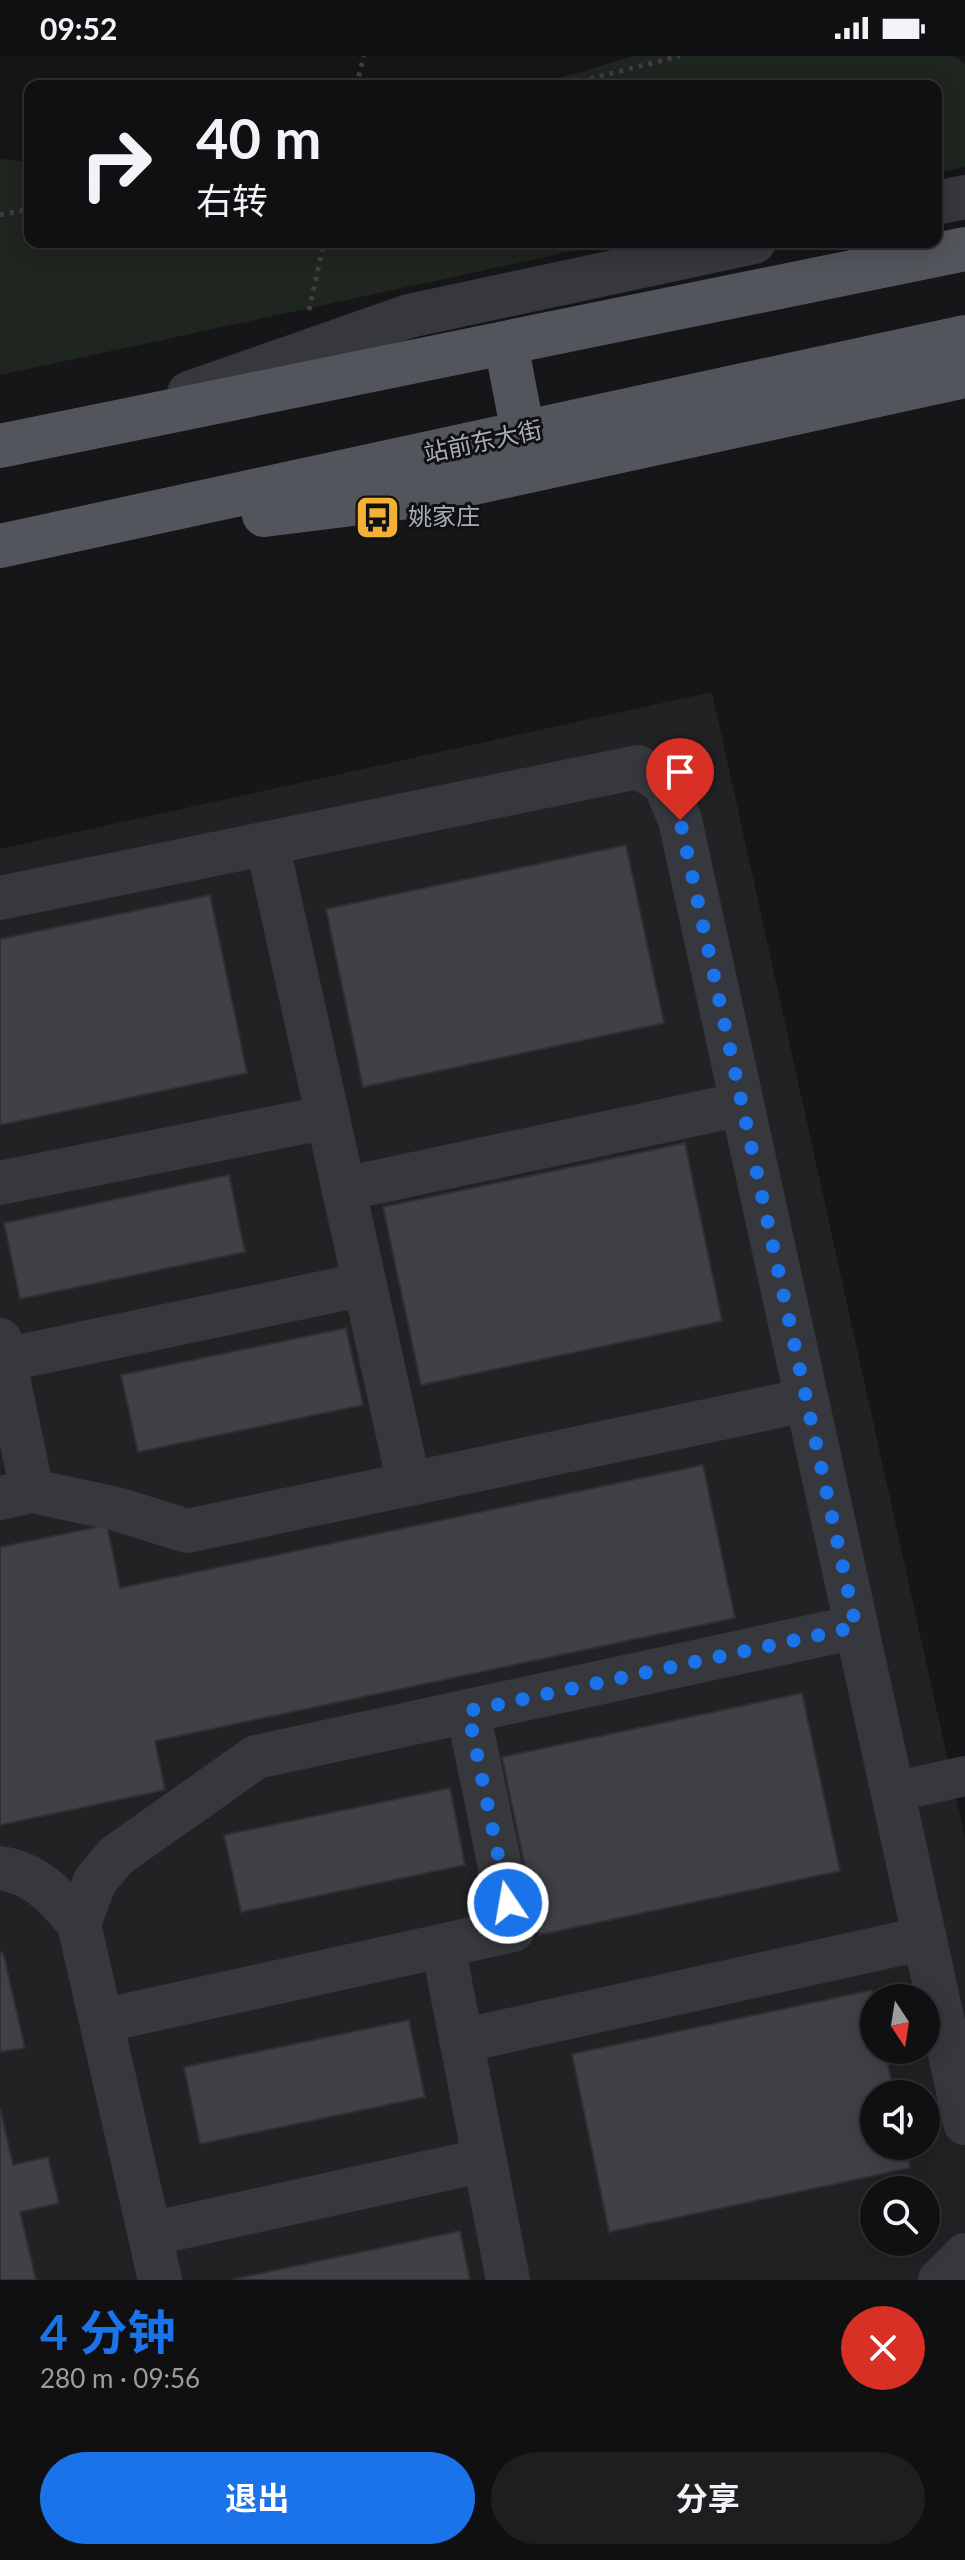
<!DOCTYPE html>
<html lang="zh">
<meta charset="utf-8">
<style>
body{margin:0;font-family:Lato,"Noto Sans SC",sans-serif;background:#1e1e20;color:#f1f3f6;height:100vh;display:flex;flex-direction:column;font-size:30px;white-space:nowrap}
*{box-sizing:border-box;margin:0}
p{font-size:26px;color:#9c9d9f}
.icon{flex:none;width:44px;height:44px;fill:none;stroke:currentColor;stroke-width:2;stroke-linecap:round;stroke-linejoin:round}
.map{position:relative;height:2224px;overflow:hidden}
.side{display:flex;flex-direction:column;background:#101012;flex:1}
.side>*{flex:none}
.banner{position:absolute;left:24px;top:24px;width:918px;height:168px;border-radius:16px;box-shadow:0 4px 20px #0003,0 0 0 2px #303032;background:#101012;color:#f1f3f6;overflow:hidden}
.needle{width:52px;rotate:168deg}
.tools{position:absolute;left:860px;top:1928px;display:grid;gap:16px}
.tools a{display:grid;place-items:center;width:80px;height:80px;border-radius:50%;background:#101012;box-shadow:0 4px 20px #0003,0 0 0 2px #303032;font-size:40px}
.pin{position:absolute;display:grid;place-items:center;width:68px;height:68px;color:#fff;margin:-82px -34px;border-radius:50% 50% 50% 0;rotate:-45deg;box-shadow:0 0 8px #0007}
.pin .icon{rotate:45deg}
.me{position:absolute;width:88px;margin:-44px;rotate:348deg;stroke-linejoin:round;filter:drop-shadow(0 0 6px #0008)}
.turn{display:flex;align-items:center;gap:28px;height:168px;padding:0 40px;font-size:36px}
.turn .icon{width:104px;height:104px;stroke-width:2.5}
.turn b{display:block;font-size:56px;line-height:68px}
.round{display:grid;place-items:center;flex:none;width:84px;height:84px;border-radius:42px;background:#1e1e20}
.head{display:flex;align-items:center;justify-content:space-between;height:136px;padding:0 40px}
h1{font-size:48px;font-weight:700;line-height:60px;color:#1a73e8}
.primary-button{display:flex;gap:16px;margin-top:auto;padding:16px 40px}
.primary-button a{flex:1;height:92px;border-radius:48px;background:#1a73e8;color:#fff;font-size:32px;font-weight:700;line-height:92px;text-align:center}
.primary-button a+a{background:#1e1e20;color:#f1f3f6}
.status{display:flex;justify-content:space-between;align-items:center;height:56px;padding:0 40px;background:#101012;direction:ltr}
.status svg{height:22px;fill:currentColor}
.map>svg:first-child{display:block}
</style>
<div class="status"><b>09:52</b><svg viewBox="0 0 49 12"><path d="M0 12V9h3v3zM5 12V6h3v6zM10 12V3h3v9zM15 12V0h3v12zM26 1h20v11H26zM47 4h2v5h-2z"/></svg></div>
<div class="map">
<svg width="965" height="2224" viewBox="0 0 965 2224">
<rect width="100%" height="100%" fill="#161618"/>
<path fill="#222225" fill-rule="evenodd" d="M712,636L965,1782V2224H0V793ZM874,1942H926V1994H874ZM874,2038H926V2090H874ZM874,2134H926V2186H874Z"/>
<path fill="#1e261f" d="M634,0H954L965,8V111L936,117V30H533Z
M0,103L30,106V186H615L0,319Z"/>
<path fill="#404145" stroke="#303034" stroke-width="2" d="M626,789L664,967L363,1031L326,853Z
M210,839L247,1017L0,1069V883Z
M685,1087L722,1265L421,1329L383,1151Z
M229,1119L245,1196L20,1243L4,1167Z
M346,1272L363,1349L138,1396L121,1319Z
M703,1409L735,1562L155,1685L165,1734L0,1769V1491L107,1469L120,1532Z
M802,1637L840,1815L539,1879L502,1701Z
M450,1732L465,1809L241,1856L224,1779Z
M3,1896L25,1992L0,1996V1897Z
M872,1934L874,1994H885L894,2038H874V2090H906L910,2112L609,2176L572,1998Z
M409,1964L425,2041L200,2088L184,2011Z
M0,2052L13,2109L48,2101L59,2147L20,2156L36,2224H0Z
M460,2175L470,2224H235L234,2223Z"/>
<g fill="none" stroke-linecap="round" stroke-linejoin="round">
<path stroke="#3d3f44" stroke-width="5" stroke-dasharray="4 6" stroke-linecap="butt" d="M356,30L364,0
M561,30L680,0
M0,159L30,153
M309,254L324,186"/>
<path stroke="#37383d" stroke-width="40" d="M893,1736L965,1720"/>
<path stroke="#37383d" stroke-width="44" d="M936,147L965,141
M189,337L409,260L754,186
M267,787L409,1428
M0,842L638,711L664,726L680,764L965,2067
M0,1127L328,1061
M344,1133L742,1048
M0,1284L32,1435
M4,1304L365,1228
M0,1442L32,1435L117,1453L187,1475L806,1344
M0,1812C36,1817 57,1841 79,1868L160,2224
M79,1868L95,1825L116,1800L256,1701L856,1571
M443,1890L508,2224
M101,1965L513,1874L468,1655
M461,1985L925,1882
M150,2178L485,2104
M940,2224L965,2199"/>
<path stroke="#53555c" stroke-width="44" d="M506,288L523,377
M0,390L965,193
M264,459L409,441L965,320
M0,490L965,281"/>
</g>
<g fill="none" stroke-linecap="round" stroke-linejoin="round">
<path stroke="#1a73e8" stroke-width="14" stroke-dasharray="0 25.2" d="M508,1847L468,1655L856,1571L680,764"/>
</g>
<defs>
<symbol id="bus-square" viewBox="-11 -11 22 22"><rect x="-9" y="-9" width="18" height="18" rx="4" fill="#f2b134" stroke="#111113"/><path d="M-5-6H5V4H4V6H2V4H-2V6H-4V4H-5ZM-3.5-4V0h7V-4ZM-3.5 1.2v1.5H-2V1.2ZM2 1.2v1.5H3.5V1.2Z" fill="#111"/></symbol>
</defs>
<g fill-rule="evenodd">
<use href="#bus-square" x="352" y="436" width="51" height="51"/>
</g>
<g text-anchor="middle" stroke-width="6" stroke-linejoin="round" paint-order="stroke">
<g font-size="24" fill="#a8adb8" stroke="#111113">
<text transform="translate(483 386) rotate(-12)" y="8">站前东大街</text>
</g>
<g font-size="24" fill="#a8adb8" stroke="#111113" text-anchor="start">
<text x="408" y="469">姚家庄</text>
</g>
</g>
</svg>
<div class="tools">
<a><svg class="needle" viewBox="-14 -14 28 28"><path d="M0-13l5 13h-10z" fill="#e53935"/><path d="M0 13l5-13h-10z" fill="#9c9d9f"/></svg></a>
<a><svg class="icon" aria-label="sound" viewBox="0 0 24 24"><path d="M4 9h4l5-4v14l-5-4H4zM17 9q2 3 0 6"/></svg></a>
<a><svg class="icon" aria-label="search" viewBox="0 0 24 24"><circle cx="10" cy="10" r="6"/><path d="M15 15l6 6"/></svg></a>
</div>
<div class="pin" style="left:680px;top:764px;background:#d93025"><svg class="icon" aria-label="arrive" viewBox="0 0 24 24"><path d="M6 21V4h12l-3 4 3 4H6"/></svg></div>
<svg class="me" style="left:508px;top:1847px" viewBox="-20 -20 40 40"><circle r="17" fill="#1a73e8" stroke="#fff" stroke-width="3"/><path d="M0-11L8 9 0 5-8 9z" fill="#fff"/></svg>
<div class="banner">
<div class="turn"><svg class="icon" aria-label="right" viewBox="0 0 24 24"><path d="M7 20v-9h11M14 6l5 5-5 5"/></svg><div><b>40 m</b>右转</div></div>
</div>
</div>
<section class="side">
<div class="head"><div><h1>4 分钟</h1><p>280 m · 09:56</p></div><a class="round" style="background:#d93025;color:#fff"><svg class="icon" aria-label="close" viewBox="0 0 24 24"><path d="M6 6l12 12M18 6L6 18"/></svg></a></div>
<div class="primary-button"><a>退出</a><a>分享</a></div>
</section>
